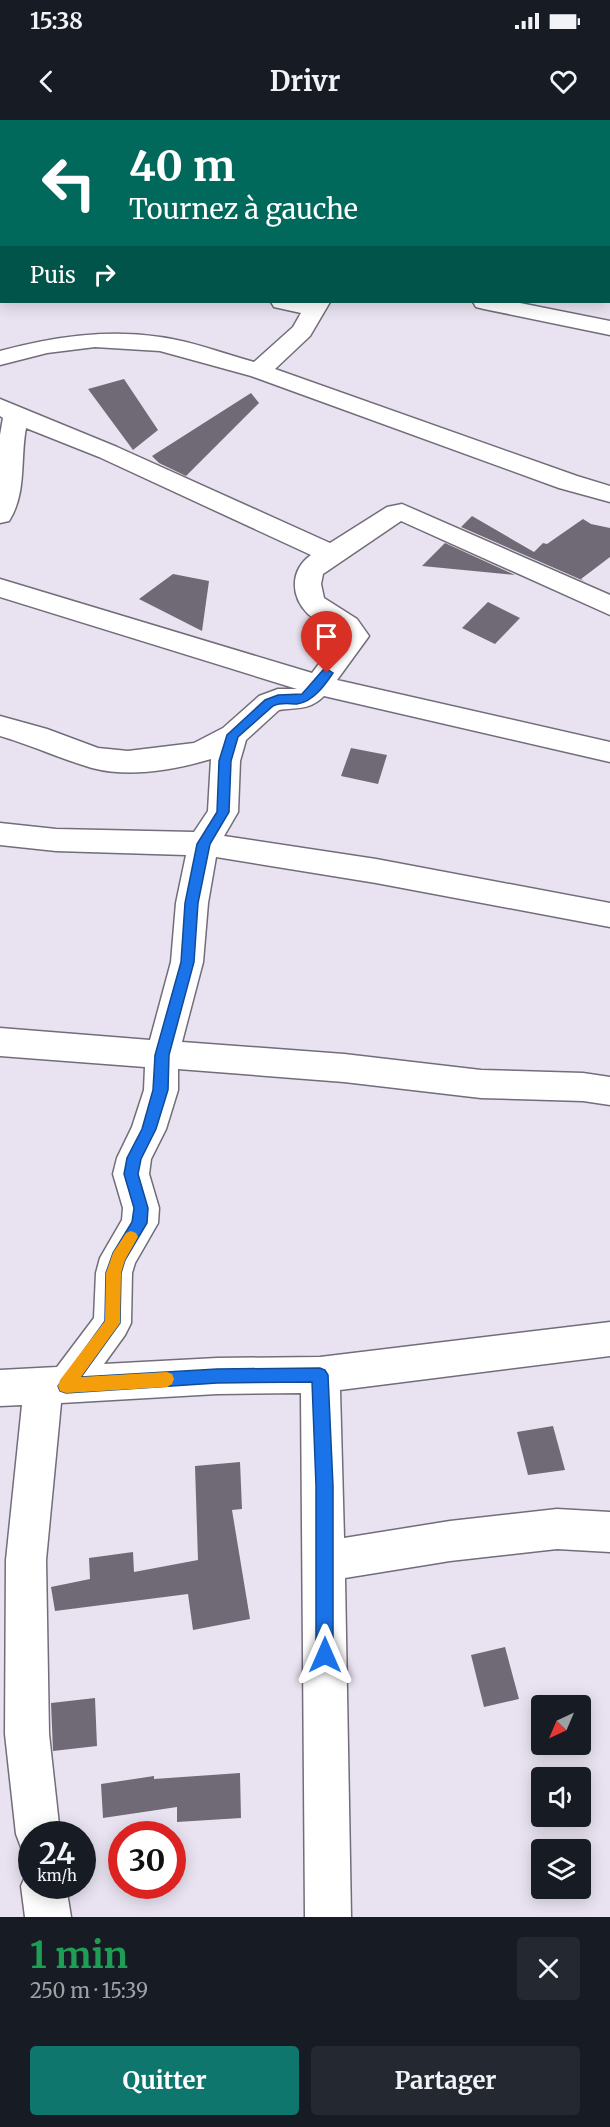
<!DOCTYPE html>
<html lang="fr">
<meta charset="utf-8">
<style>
body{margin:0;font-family:Merriweather,serif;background:#242831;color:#f1f3f6;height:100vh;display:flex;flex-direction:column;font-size:22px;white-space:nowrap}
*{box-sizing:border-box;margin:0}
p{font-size:20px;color:#9ea1a6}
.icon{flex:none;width:33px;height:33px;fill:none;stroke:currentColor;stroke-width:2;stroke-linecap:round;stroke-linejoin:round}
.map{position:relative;height:1797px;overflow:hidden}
.details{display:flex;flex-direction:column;background:#171b24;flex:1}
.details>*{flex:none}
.guide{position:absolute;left:0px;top:0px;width:610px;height:183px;box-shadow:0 3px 15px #0003;background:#00695c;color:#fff;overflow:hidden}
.needle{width:39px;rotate:224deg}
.controls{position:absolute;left:531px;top:1575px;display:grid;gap:12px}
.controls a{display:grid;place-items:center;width:60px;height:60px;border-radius:6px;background:#171b24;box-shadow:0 3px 15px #0003;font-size:30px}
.speed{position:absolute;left:18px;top:1701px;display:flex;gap:12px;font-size:30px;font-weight:700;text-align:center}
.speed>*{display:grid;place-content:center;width:78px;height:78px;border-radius:50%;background:#171b24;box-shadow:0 3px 15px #0003;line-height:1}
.speed small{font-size:15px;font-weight:400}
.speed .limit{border:9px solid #d22;background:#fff;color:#111}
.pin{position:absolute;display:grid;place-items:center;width:51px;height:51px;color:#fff;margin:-62px -26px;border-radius:50% 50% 50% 0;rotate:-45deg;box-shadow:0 0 6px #0007}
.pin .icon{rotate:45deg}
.me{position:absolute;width:66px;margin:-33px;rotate:0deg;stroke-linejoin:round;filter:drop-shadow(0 0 4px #0008)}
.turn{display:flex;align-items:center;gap:21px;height:126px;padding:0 30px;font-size:27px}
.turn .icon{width:78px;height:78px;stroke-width:2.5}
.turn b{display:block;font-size:42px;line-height:51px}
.then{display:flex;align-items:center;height:57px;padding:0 30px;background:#0003;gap:12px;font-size:22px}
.round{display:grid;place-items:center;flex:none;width:63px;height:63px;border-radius:6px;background:#242831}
.overview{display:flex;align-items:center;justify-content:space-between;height:102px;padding:0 30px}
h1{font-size:36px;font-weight:700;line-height:45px;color:#1e9e55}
.primary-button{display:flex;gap:12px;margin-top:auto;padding:12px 30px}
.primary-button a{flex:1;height:69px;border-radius:6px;background:#0f766e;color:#fff;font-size:24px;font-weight:700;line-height:69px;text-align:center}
.primary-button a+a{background:#242831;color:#f1f3f6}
.status{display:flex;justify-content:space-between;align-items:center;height:42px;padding:0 30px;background:#171b24;direction:ltr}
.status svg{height:16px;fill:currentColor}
header{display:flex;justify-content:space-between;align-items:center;height:78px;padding:0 30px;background:#171b24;font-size:27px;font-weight:700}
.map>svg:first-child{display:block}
</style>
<div class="status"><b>15:38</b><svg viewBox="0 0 49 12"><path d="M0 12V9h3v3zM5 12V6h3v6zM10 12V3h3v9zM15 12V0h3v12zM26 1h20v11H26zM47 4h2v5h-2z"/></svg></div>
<header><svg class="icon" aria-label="back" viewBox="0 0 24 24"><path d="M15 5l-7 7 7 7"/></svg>Drivr<svg class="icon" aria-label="heart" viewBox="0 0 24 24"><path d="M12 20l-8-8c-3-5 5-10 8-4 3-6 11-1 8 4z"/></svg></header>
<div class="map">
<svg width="610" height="1797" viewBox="0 0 610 1797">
<rect width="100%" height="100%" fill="#e9e3f1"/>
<path fill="#706a76" d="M124,259L158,310L133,330L88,269Z
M251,273L259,283L186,356L159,343L152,336Z
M472,396L534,432L543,423L547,424L583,399L591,404L610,408V437L581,459L584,461L461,407Z
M445,423L515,455L422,446Z
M173,454L209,461L202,511L139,479Z
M488,482L520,498L495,524L462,508Z
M351,628L387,635L378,664L341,656Z
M553,1306L565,1350L528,1355L517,1312Z
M240,1342L242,1389L232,1390L250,1499L193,1510L188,1474L55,1491L51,1467L90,1459L89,1438L133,1432L134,1452L198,1440L195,1346Z
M505,1527L519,1579L484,1587L471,1535Z
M95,1578L97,1626L53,1631L51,1583Z
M240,1653L241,1698L177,1702V1687L103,1698L101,1664L154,1656V1659Z"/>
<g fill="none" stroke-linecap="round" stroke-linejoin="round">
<defs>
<path id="minor" d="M363,0H383L362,2Z
M450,0H470L449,2Z
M515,0H545L546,2H516Z
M609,5H610V18H609Z
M0,82H2L0,104Z
M609,91H610V103H609Z
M609,119H610V133H609Z
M271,182H330L310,216L275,249L577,356L610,366V382L559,368L251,256L160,231L95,227L47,233L0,245V231C53,217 105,209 160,217C192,221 224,234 254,242L293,207L301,193L274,187Z
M473,182H515L610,201V215L484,189L476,187Z
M0,279L117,327L330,423L387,387L402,384L610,475V495L401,401L323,454L321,464L324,478L357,499L369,516L337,560L610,622V642L324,576C309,591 297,587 279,590L246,620L240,641L238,692L224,716L376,739L610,783V807L376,763L216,737L208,783L203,842L182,922L344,934L481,950L583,953L610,957V985L583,981L481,978L344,962L178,949V970L166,1009L151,1039L149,1054L159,1088L158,1103L135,1143L132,1153L131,1203L125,1215L104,1244L217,1238L320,1237L610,1202V1236L340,1270L344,1418L450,1401L557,1389L610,1392V1432L557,1429L450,1441L345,1458L351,1797H305L301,1273L217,1274L61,1283L46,1440L49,1614L60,1714H32V1734L22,1730L16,1714L5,1614L6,1440L22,1285L0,1286V1250L57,1247L94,1198L96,1153L100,1138L122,1100L123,1088L113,1054L117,1038L132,1007L144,970L145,947L0,936V908L150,920L171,842L176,783L186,735L56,731L0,725V703L56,709L194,712L208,691L211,639C174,650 130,658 92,648C61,639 31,625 0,616V596L47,609L98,628L128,631L194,623L223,608L259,576L278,569H297L0,477V459L312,553L341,515C331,506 318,503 308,494C290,476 290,450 311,435L99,337L26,308C20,339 27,373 9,401L0,403V315L3,298L0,296Z
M32,1749V1766H66L71,1797H25L21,1766L28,1750Z"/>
</defs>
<use href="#minor" stroke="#726d79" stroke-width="3"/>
<use href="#minor" fill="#fff" fill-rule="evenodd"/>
</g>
<path fill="#1a73e8" stroke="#114b97" stroke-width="1.5" d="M327,549L333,553C325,565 313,582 297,584C289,584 282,582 273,586L238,617L231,641L229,692L210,724L198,783L194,842L169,935L168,970L156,1009L141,1039L138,1054L148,1088L147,1103L125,1140L121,1153L120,1203L81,1257L217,1249L320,1248L325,1250L328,1255L333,1366V1535L331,1541L325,1544L318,1541L316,1535V1366L312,1262L217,1263L66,1273L60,1271L58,1266L105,1201L106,1153L113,1133L132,1102L134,1088L124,1054L127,1038L142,1009L153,970L155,935L181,842L185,783L197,724L217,692L219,641L227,615L265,580L278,575L302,574L323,550Z"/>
<path fill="#f59e0b" d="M131,1111L136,1113L138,1117L125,1140L121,1153L120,1203L81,1257L167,1252L172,1254L174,1259L172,1264L167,1267L66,1273L60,1271L58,1266L60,1260L105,1201L106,1153L113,1133L126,1113Z"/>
</svg>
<div class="controls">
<a><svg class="needle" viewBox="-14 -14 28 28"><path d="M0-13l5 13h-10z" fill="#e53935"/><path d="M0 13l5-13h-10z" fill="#9ea1a6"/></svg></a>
<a><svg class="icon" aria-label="sound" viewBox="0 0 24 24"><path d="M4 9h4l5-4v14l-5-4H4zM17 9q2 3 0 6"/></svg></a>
<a><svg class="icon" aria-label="layers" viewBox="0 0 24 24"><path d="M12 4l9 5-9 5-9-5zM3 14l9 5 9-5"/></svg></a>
</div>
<div class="speed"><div>24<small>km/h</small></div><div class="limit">30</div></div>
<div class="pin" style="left:327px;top:553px;background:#d93025"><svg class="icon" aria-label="arrive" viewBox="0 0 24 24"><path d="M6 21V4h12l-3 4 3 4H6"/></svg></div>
<svg class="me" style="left:325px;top:1535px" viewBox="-20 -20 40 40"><path d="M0-17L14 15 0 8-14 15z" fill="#1a73e8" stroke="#fff" stroke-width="4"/></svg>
<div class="guide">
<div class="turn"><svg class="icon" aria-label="left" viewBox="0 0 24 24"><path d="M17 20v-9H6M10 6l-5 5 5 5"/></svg><div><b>40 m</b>Tournez à gauche</div></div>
<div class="then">Puis<svg class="icon" aria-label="right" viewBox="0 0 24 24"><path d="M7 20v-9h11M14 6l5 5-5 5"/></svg></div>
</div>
</div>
<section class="details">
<div class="overview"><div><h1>1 min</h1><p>250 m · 15:39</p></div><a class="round"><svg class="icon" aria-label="close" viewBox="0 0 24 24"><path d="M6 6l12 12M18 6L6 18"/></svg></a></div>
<div class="primary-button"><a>Quitter</a><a>Partager</a></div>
</section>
